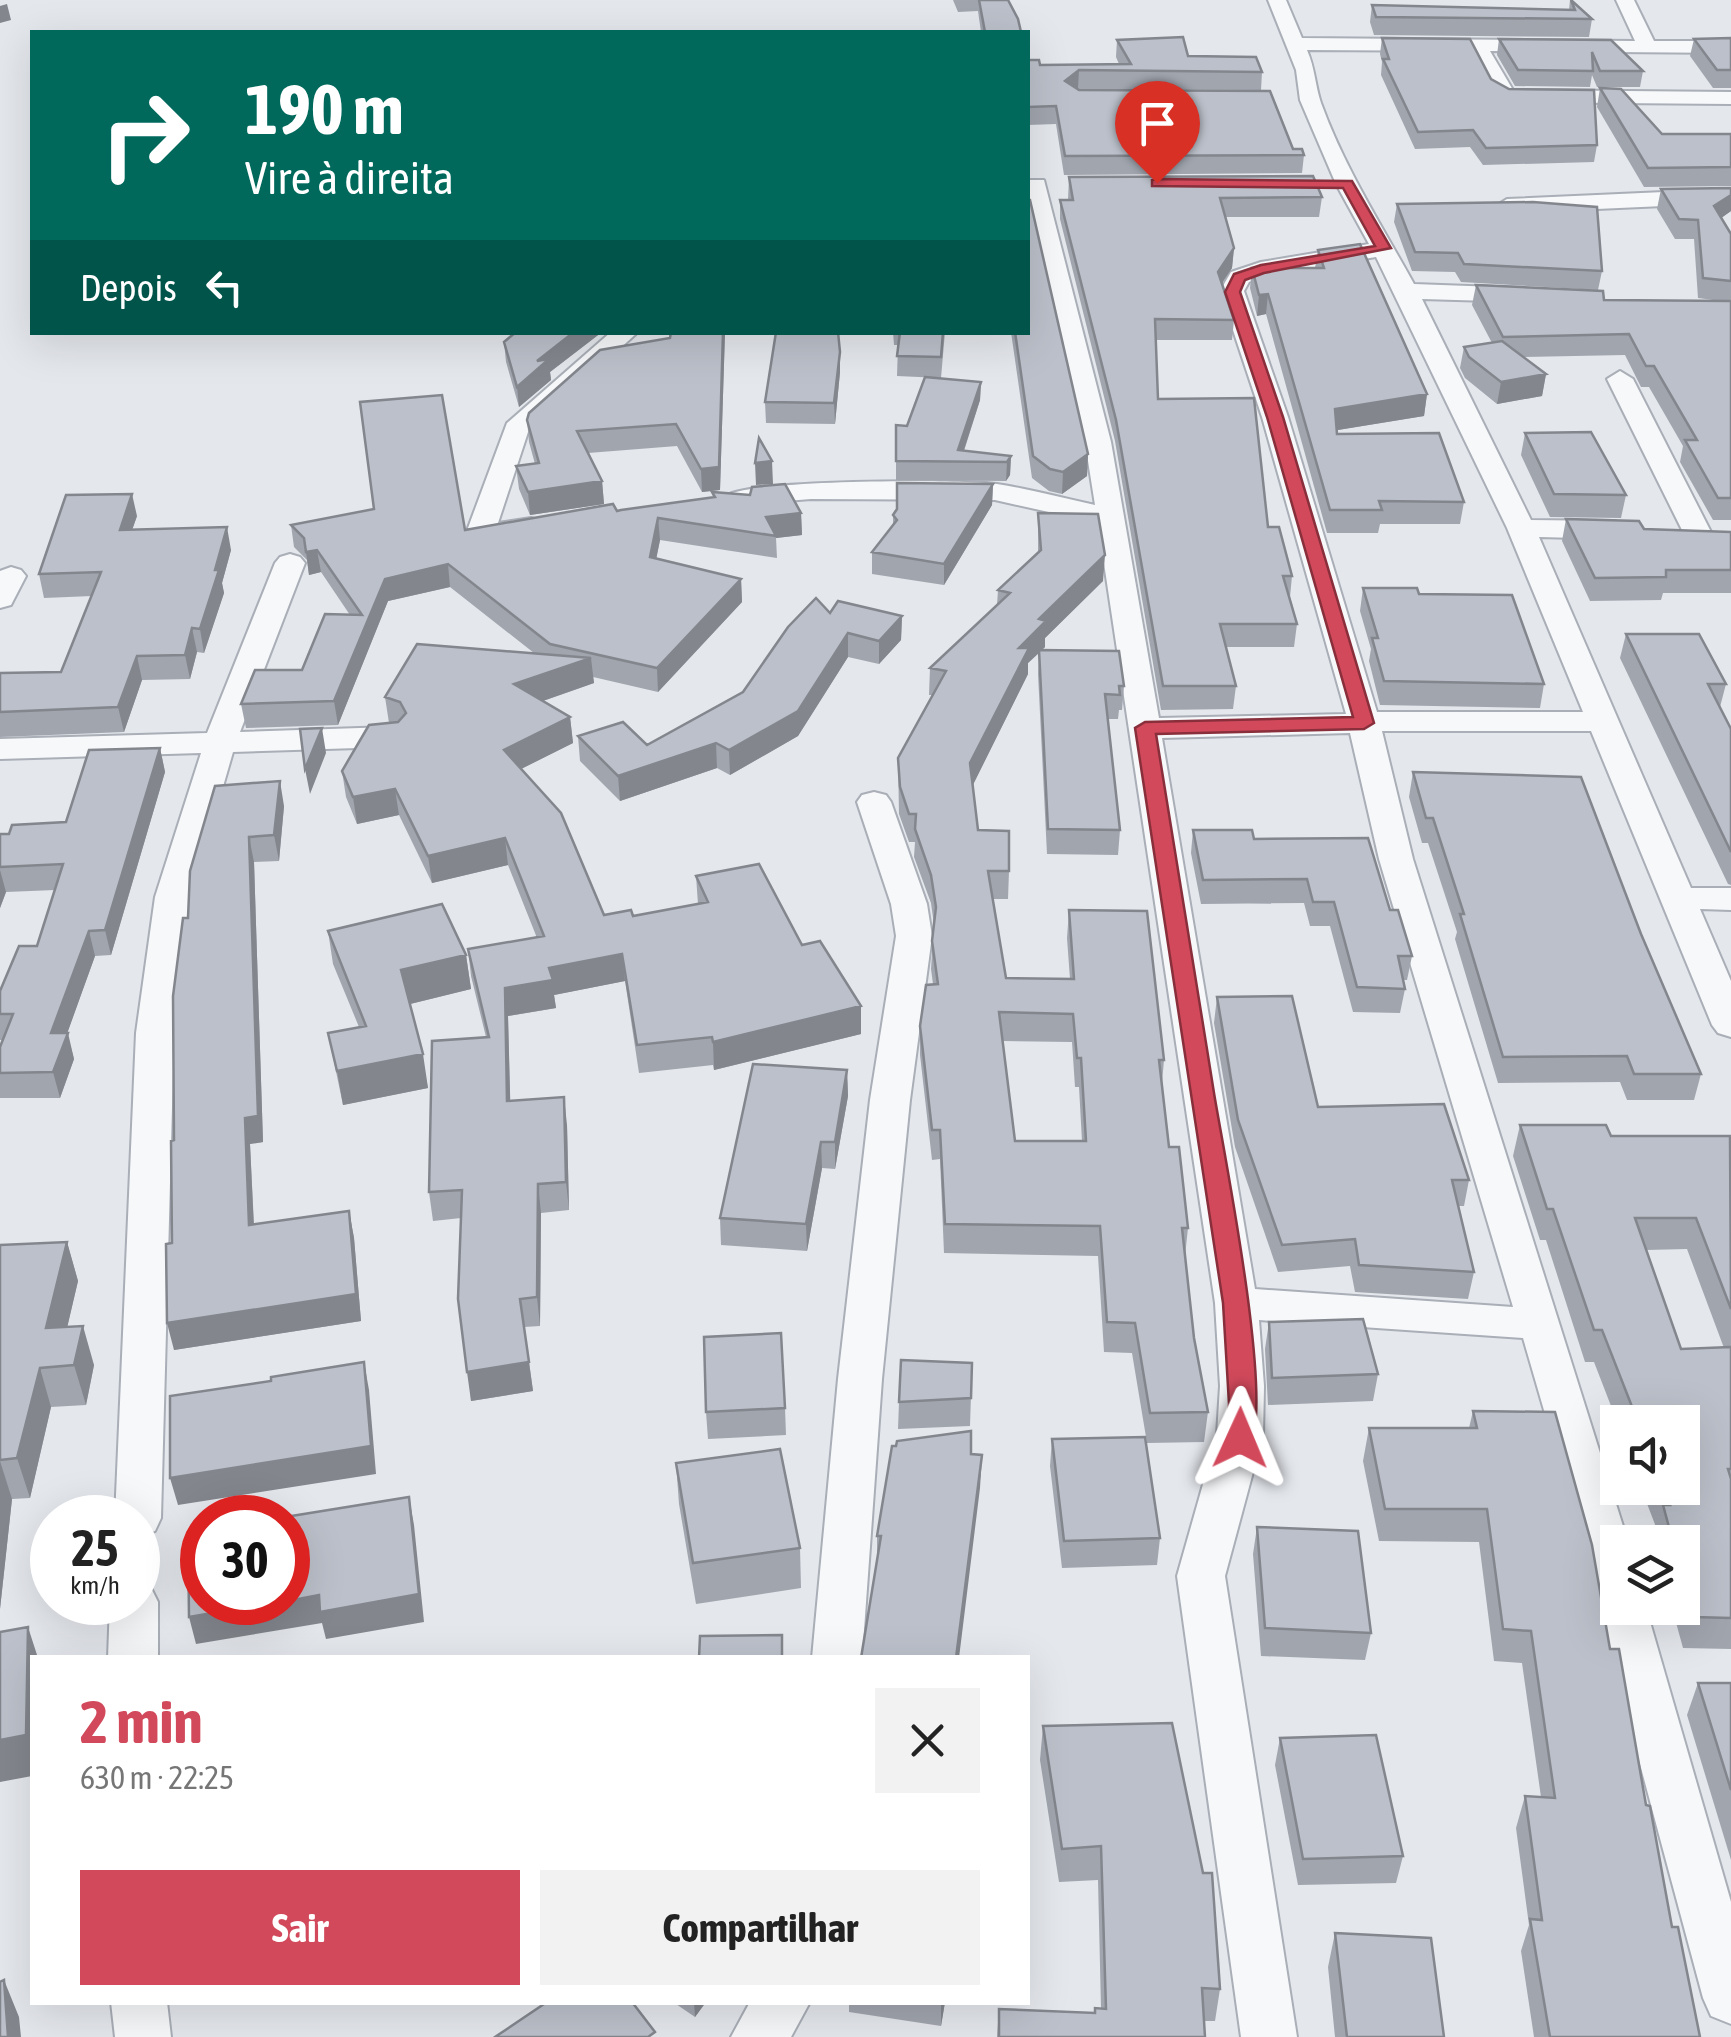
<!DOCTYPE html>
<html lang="pt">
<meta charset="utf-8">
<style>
body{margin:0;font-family:"Asap Condensed",sans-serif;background:#f2f2f2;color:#222;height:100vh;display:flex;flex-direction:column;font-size:38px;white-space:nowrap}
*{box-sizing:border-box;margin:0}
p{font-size:32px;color:#767676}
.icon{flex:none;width:55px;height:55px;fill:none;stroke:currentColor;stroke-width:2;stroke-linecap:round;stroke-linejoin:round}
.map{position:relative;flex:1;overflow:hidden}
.drawer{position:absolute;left:30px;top:1655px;width:1000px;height:350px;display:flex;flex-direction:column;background:#fff;border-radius:0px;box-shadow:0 10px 40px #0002}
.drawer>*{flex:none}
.guide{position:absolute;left:30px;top:30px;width:1000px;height:305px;border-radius:0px;box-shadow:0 10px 40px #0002;background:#00695c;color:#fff;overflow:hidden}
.fabs{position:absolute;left:1600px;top:1405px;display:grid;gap:20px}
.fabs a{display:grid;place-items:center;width:100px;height:100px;border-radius:0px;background:#fff;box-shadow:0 10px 40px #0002;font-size:50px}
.speed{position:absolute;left:30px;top:1495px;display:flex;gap:20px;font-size:50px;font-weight:700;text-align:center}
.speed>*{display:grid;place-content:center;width:130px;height:130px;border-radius:50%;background:#fff;box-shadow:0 10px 40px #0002;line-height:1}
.speed small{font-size:25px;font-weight:400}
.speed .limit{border:15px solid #d22;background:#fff;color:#111}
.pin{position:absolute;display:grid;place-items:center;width:85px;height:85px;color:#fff;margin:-102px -42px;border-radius:50% 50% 50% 0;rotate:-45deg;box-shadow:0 0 10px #0007}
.pin .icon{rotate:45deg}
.me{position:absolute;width:110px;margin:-55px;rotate:1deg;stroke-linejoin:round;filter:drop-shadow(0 0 8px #0008)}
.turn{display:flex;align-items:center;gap:35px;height:210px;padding:0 50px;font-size:45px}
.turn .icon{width:130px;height:130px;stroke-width:2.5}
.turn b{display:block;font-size:70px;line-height:85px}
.then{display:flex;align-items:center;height:95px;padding:0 50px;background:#0003;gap:20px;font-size:38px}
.round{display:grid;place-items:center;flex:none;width:105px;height:105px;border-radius:0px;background:#f2f2f2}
.headline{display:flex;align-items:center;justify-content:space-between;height:170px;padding:0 50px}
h1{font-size:60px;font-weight:700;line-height:75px;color:#d1495b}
.button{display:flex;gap:20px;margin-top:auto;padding:20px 50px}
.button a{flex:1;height:115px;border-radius:0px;background:#d1495b;color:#fff;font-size:40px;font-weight:700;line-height:115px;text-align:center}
.button a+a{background:#f2f2f2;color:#222}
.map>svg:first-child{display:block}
</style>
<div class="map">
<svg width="1731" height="2037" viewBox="0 0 1731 2037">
<rect width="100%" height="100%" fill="#e4e7ec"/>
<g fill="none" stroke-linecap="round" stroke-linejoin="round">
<defs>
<path id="minor" d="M1268,0H1286L1302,38L1635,41L1616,0H1634L1654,41H1731V53L1490,51L1513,90L1731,92V104L1508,102L1492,94L1470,51L1307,50C1315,68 1315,85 1321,103C1344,167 1382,226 1414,284L1524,288L1536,295L1524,302L1422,299L1531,520L1614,521L1624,524L1628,530L1624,536L1614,539L1539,537L1691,888H1731V910L1700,909L1731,981V1037L1718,1033L1712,1025L1591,731H1382L1413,859L1628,1542H1618V1608H1646L1731,1902V2024L1711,2016L1703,1998L1598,1608L1600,1603L1523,1338L1259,1320L1264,1386L1263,1435L1225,1576L1297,2037H1241L1177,1576L1217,1435L1220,1386L1215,1303L1098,523L995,500L811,499L739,505L725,497C739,479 964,479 997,484C1030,489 1063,498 1095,505L1085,442L1028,196V180H1044L1111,442L1159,718L1346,714L1262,417L1220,291L1231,272L1261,262L1369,244L1336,184L1300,100L1296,70ZM1376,257L1507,528L1583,712H1377L1288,417L1244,291L1249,282L1266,275ZM1350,733L1379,859L1513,1307L1255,1289L1162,738Z
M1731,189V203L1507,213L1496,206L1507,199Z
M611,332H638L528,432L498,523L531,518L541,521L545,527L541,533L498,541L472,534L468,528L507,423Z
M1620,371L1633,379L1711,532L1707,538H1687L1683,532L1607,379Z
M290,554L300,557L305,563L240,732L390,727L401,730L406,737L401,744L390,747L233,752L191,897L174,1033L161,1518L155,1531L138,1536V1518H115L136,1033L155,897L201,753L0,759V739L207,733L275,563L280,557Z
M11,567L21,570L26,576L11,605L0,608V571Z
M874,792L886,795L891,802L927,904L932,936L910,1100L882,1379L862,1658H812L838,1379L870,1100L896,936L891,904L857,802L862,795Z
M138,1584L151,1588L158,1602V1658H108L110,1602H138Z
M111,2002H167L171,2037H115Z
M750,2002H810L791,2037H731Z"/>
</defs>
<use href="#minor" stroke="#a9aeb7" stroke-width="4"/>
<use href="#minor" fill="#f7f8fa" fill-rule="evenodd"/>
</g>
<path fill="#a1a5ae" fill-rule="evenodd" d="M953,0H1008L1021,32H981L978,11L958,12Z
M1570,0L1592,19L1589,37L1374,35L1370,22L1372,5L1569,10Z
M1382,38L1491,79L1597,145L1594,162L1483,165L1470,147L1415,149L1381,75L1382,62L1380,54Z
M1731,38V88H1713L1690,56L1694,39Z
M1499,39L1611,40L1643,71L1640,87H1597L1592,75L1590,87L1515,86L1497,55Z
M1117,40L1262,72L1261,90L1077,89L1293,149L1304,155L1302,173L1064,175L1056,124L1028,125V60L1040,65L1119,64L1116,57Z
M1600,88L1662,134H1731V186L1644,187L1597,107Z
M1069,177L1322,197L1319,217H1226L1234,248L1232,268L1222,283L1234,320L1232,340H1156L1158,399L1268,527L1292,576L1290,597L1297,624L1294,647H1226L1236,686L1233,709L1161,710L1115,441L1060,219V200H1068Z
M1731,188V211L1721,218L1731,234V520H1713L1680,462L1683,446L1649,387H1641L1625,355L1524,357L1546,374L1542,396L1497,404L1465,378L1460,368L1464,347L1492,343L1472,305L1476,285L1604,300L1721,301L1698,298L1694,239H1675L1657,209L1661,189Z
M1397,204L1602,271L1598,290L1461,282L1455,272L1412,271L1394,222Z
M1318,250L1427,394L1424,416L1337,430V434L1464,502L1460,524H1380L1378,533H1327L1266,314L1257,316L1250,288L1252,268H1315Z
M516,332H602L550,372L551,380L519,407L506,362L504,342Z
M671,332H725L720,490L702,492L677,446L588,453L602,481L604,504L530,515L519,489L516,466L535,464L529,442L527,420L670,338Z
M893,332H945L941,378L897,376L898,345H894Z
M1011,332H1028L1088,454L1087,476L1062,494L1049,491L1032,478Z
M840,372L835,424L766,423L765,402Z
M981,382L980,400L964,451L1011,456L1010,475L1006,481L896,480V425L907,426Z
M1525,433L1626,495L1621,518L1550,517L1521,455Z
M993,484L992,505L944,585L872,574V552L893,525V515Z
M712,492L801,513L802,535L776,538L777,558L660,540L656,559L741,579L742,602L658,692L593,677L594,683L543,701L570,717L573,743L521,769L604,915L633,916L698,904L696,876L802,945L861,1034L714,1070L713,1065L639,1073L625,981L554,995L556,1008L508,1016L510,1101L567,1125L569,1210L541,1213L540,1326L524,1327L533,1391L471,1401L461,1218L433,1221L429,1192L486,1037L471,976L468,949L537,938L508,865L432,883L399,815L357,824L346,797L342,771L389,723L385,697L534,653L450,587L388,601L338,725L246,728L241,704L302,670L350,615L321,572L309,575L307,560L294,547L291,525L465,530L713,498Z
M1038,513L1103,581L1045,638V647L1042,650L1124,686L1122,710H1119L1118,719H1108L1120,830L1118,855L1047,854L1038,674L1039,653L1028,663V674L973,784L978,830L1009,871L1008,899H993L1006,978L1070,979L1067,938L1069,910L1164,1060L1162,1083L1169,1147L1188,1228L1185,1256L1194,1338L1208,1412L1204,1442L1147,1443L1132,1353L1104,1352L1098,1256L944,1253L940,1159L932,1160L920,1055V1026L933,984L931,969L934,925L931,903L914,857L915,842H909L899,814L898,758L933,695H929L930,668L997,605L998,590L1038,552ZM1003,1041L1072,1042L1075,1087H1079L1082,1141H1015Z
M137,516L132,530L231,550L222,583L224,593L204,653L197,652L190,679L142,680L124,732L0,737V673L61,672L92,596L44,598L39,574Z
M1566,519L1644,529L1731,532V593H1663L1661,600L1590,601L1562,541Z
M1363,588L1419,594L1544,684L1540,708L1380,705L1369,661L1371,649L1360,611Z
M830,613L902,616L901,640L879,664L848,657L798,736L730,775L717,768L620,801L580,761L578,736L647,745L743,692Z
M1626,634L1726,684L1720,707L1731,729V885L1728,884L1620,658Z
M160,748L165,772L111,955L95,956L67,1033L74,1059L60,1098H0V1047L3,1040H0V991L37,946L55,890L6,892L0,908V834H9L66,822Z
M1413,772L1641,934L1701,1074L1694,1100H1627L1620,1082L1498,1083L1455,939L1457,932L1428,843H1422L1409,797Z
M215,786L284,806L279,861L254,862L263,1142L250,1144L254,1225L349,1211L354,1238L361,1321L174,1350L172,1243L174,1140L188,918Z
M1193,830L1254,839L1390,910L1412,956L1407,980H1403L1405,989L1400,1013L1353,1012L1330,926H1310L1304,903L1201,904L1191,853Z
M328,931L466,955L471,989L410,1004L428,1088L343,1105L328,1033L359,1027L333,964Z
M1217,997L1318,1107L1469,1180L1464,1206H1459L1474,1272L1468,1299L1355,1292L1350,1266L1278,1272L1235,1147L1214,1023Z
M847,1070L848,1096L835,1169L822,1168L807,1251L721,1245L720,1218Z
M1520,1125L1611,1136L1731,1138V1649L1683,1648L1672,1608H1682V1542H1655L1653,1536L1656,1527L1641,1488H1682V1422H1618V1424L1594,1362H1585L1546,1240H1540L1513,1156ZM1687,1249L1724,1348L1681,1349L1646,1250Z
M67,1242L78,1281L67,1327L94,1365L86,1405L51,1407L30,1498L12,1499L0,1609V1245Z
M1269,1322L1378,1374L1373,1401L1268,1405L1265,1349Z
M972,1363L970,1426L898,1429L899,1402Z
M785,1408L786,1435L708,1439L706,1412Z
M1473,1411L1610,1649L1646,1805L1672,1927L1700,2037H1534L1521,1951L1529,1925L1516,1828L1525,1796L1541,1797L1522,1663L1494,1661L1479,1542L1379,1541L1363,1461L1369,1428H1469Z
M1052,1439L1160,1538L1157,1565L1062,1568L1050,1466Z
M971,1454L980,1488L877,1562V1536Z
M676,1463L800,1548L801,1588L696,1604L679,1504Z
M1257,1527L1371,1633L1365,1660L1261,1656L1253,1554Z
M1698,1683H1731V1860L1687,1715Z
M1043,1726L1220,1989L1215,2021H1204L1205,2037H997L999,2009L1094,2013L1101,2008L1098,1880L1059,1882L1040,1760Z
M1280,1738L1403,1856L1396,1883L1298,1885L1275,1765Z
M1335,1933L1444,2037H1335L1328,1967Z
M673,2002H706L695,2017Z
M849,2002H945L941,2026L849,2012Z"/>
<path fill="#83868d" d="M7,4L11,20L0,23V6Z
M1079,70L1078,88L1064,99L1065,81Z
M1731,195V211L1710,226L1714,206Z
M1234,248L1232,268L1216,292L1218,272Z
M1268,294L1266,314L1257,316L1259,295Z
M574,332H602L550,372L551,380L519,407L517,387L537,361Z
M723,332H725L720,490L702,492L701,469Z
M840,352V372L835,424L834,403Z
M1546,374L1542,396L1497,404L1501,382Z
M981,382L980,400L960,462L958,450Z
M1427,394L1424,416L1332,431L1335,409Z
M1088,454L1087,476L1062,494L1063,472Z
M1011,456L1010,475L1006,481L1007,462Z
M772,461L773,484L756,485L755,463Z
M602,481L604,504L530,515L528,492Z
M993,484L992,505L944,585V564Z
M132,494L137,516L124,553L120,530Z
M801,513L802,535L776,538L766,517Z
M658,518L660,540L652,580L650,557Z
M227,527L231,550L222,583L224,593L204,653L200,629Z
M317,550L321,572L309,575L306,552Z
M1105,555L1103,581L1045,638V647L1028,663V674L970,791V763L1019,648L1039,619Z
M448,564L450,587L388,601L338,725L334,701L385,579Z
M741,579L742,602L658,692L657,668Z
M902,616L901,640L879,664V641Z
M192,628L197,652L190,679L185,655Z
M848,633V657L798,736L730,775L729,750Z
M137,656L142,680L124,732L118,707Z
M591,658L594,683L517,710L514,684Z
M570,717L573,743L507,776L504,750Z
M322,728L326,753L310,794L305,769Z
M716,743L717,768L620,801L618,776Z
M160,748L165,772L111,955L105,930Z
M280,781L284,806L279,861L274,835Z
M395,789L399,815L357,824L353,797Z
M249,837L254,862L263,1142L250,1144L255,1252L249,1225L245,1118Z
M505,838L508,865L432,883L428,856Z
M0,870L6,892L0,908Z
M89,931L95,956L58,1059L51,1033Z
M622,954L625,981L554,995L556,1008L508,1016L511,1129L507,1101L505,988L549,968Z
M466,955L471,989L406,1005L401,970Z
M861,1006V1034L714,1070L713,1042Z
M68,1033L74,1059L60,1098L53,1072Z
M423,1054L428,1088L343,1105L337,1071Z
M847,1070L848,1096L835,1169V1142Z
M564,1097L567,1125L569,1210L566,1182Z
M821,1142L822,1168L807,1251L806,1224Z
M538,1184L541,1213L540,1326L537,1297Z
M349,1211L354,1238L361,1321L174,1350L167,1323Z
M67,1242L78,1281L58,1367L46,1328Z
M83,1326L94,1365L86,1405L74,1365Z
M364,1362L369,1390L376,1474L178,1505L170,1478Z
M529,1362L533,1391L471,1401L467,1372Z
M40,1368L51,1407L30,1498L17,1458Z
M982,1455L980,1488L959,1658H956Z
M0,1461L12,1499L0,1609Z
M409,1497L414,1525L424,1622L326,1639L322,1623L196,1644L189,1617L276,1602H288V1601L319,1595Z
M28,1627L38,1658H32V1776L0,1782V1740Z
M4,1980L19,2017L21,2037H8Z
M694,2002H706L695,2017Z
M941,2002H945L941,2026Z"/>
<path fill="#bbc0ca" stroke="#83868d" stroke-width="2.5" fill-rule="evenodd" d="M979,0H1008L1018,19L1021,32H985Z
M1571,0L1592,19L1376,17L1372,5L1575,10Z
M1183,37L1188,56L1256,57L1262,72L1079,70L1065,81L1079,90L1270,91L1293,149H1302L1304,155L1065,156L1056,106L1028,107V60H1039L1040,65L1131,64L1117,40Z
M1382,38L1470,39L1491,79L1509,89L1594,90L1597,145L1486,148L1473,130L1418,132L1383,59H1389Z
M1731,38V70H1717L1694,39Z
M1499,39L1611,40L1643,71H1600L1592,52L1593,71L1518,70Z
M1600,88L1621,89L1662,134H1731V167L1648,168Z
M1313,176L1322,197L1220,198L1234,248L1218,272L1234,320L1155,319L1158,399L1254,398L1268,527H1279L1292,576H1283L1297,624H1220L1236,686H1163L1116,420L1060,200H1073L1069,177Z
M1731,188V195L1714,206L1731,234V281L1703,278L1698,220L1679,219L1661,189Z
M1028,200H1030L1088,454L1063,472L1050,469L1033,456L1015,332H1028Z
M1533,202L1597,207L1602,271L1464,264L1458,253L1415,252L1397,204Z
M1360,244L1427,394L1335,409L1337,434L1439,433L1464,502L1379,501L1382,510H1330L1268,294L1259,295L1252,268H1324L1318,250Z
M1476,285L1603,291L1604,300L1731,301V498H1718L1685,440H1697L1654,366H1646L1629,334L1503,337Z
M516,332H574L537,361L549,359L517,387L504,342Z
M671,332H723L719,467L701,469L676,424L577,431L602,481L528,492L516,466L539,463L527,420L529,413L600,350L670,338Z
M776,332H838L840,352L834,403L765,402Z
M900,332H943L941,357L897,356Z
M1502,341L1546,374L1501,382L1469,357L1464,347Z
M925,377L981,382L958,450L1011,456L1007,462L896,461V425L907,426Z
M442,395L465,530L613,504L617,511L621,510L715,497L712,492L750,495L752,487L785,484L801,513L766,517L776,536L658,518L650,557L741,579L657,668L550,644L448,564L385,579L334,701L241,704L255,670H302L325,614L362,615L317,550L306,552L304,538L291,525L374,509L360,402Z
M1591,432L1626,495L1554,494L1525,433Z
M759,438L772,461L755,463Z
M897,483L993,484L944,564L872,552L897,520L893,515L897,509Z
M132,494L120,530L227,527L215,570H219L200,629L192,628L185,655L137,656L118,707L0,712V673L61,672L101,572L39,574L66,495Z
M1038,513L1098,514L1105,555L1039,619L1046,621L1019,648H1029L970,763L978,830L1009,831V871H988L1006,978L1074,979L1069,910L1147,911L1164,1060H1159L1169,1147H1179L1188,1228H1182L1194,1338L1208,1412L1150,1413L1135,1323L1107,1322L1100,1226L945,1224L940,1130H932L920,1026L926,985L938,984L932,941L936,907L931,875L915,829L916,814H909L900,787L898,758L946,671L930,668L1010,593L998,590L1041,550ZM999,1012L1073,1014L1077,1058H1081L1086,1141H1015Z
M1566,519L1639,521L1644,529L1731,532V570H1666V577L1595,578Z
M1363,588H1417L1419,594L1512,595L1544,684L1384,681L1372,638H1378Z
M816,598L830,613L838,601L902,616L879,641L848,633L798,711L729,750L716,743L618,776L578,736L623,722L647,745L743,692L788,627Z
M1626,634H1699L1726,684H1708L1731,729V852Z
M417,644L591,658L514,684L570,717L504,750L561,813L604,915L631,910L633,916L708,902L696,876L759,864L802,945L820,941L861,1006L713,1042L712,1037L637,1045L622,954L549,968L553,980L505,988L507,1101L564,1097L566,1182L538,1184L537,1297L520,1299L529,1362L467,1372L458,1299L462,1190L429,1192L432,1041L489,1037L468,949L544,936L505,838L428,856L395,789L353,797L342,771L369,725L398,722L406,713L400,702L385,697Z
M1039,650L1119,651L1124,686H1119L1120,695L1105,694L1120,830L1048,829Z
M322,728L305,769L300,729Z
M160,748L105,930L89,931L51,1033H68L53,1072L0,1073V1047L13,1014H0V991L19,946H37L63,864L0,867V834H9L12,825L66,822L89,750Z
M1413,772L1581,777L1641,934L1701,1074H1634L1627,1056L1503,1057L1460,914H1464L1433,818H1426Z
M280,781L274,835L249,837L258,1116L245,1118L249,1225L349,1211L356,1294L167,1323L166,1244L172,1243L171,1141L174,1140L173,996L183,918H188L190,871L215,786Z
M1193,830H1252L1254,839L1368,838L1390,910H1398L1412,956H1398L1405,989L1357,987L1334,902H1313L1307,879L1203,880Z
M442,904L466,955L401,970L423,1054L337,1071L328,1033L366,1026L328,931Z
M1292,996L1318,1107L1444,1104L1469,1180H1452L1474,1272L1359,1265L1355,1239L1282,1245L1238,1120L1217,997Z
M753,1064L847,1070L835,1142H821L806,1224L720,1218Z
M1520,1125H1606L1611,1136H1730L1731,1309L1696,1218H1635L1681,1349L1731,1347V1469H1728L1731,1479V1618L1693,1617L1682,1576V1542H1673L1663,1505H1670L1663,1488H1682V1422H1638L1602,1330H1594L1553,1209H1547Z
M67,1242L46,1328L83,1326L74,1365L40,1368L17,1458L0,1460V1245Z
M1363,1319L1378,1374L1272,1378L1269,1322Z
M781,1333L785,1408L706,1412L704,1337Z
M901,1360L972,1363L971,1398L899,1402Z
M364,1362L371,1446L170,1478V1396L271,1381V1377Z
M1473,1411L1555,1412L1592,1545L1610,1649H1619L1646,1805L1650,1806L1672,1927H1678L1700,2037H1550L1530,1919L1542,1920L1525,1796L1555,1798L1531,1631L1503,1629L1487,1509H1385L1369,1428H1477Z
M971,1431V1454L982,1455L956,1658H861L881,1536H877L892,1446H896L897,1441Z
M1145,1437L1160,1538L1064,1541L1052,1439Z
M780,1449L800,1548L693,1563L676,1463Z
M409,1497L419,1594L320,1612L319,1595L288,1601V1518H279Z
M1257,1527L1358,1531L1371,1633L1265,1628Z
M202,1529V1602H276L189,1617L188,1532Z
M28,1627L26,1735L0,1740V1632Z
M782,1635V1658H699L700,1636Z
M1698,1683H1731V1790Z
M1172,1723L1203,1873H1212L1220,1989L1202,1988L1205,2037H999V2009L1095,2013V2008L1106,2009L1101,1846L1062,1849L1043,1726Z
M1376,1735L1403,1856L1303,1859L1280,1738Z
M1335,1933L1431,1938L1444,2037H1347Z
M4,1980L8,2037H0V1982Z
M547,2002H632L655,2032L648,2037H495Z"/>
<path fill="#d1495b" stroke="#882f3b" stroke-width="2.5" d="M1157,179L1352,181L1391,248L1264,273L1245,280L1240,292L1283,417L1374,723L1364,729L1156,734C1175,853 1195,973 1214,1093C1224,1154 1274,1401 1250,1446L1240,1449L1230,1446L1226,1438L1229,1404L1223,1303L1135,728L1145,722L1353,717L1267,417L1225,292L1234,274L1261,265L1375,246L1343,188L1152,186V180Z"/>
</svg>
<div class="fabs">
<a><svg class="icon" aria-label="sound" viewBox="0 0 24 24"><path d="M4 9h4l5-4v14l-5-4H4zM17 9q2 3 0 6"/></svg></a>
<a><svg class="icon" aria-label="layers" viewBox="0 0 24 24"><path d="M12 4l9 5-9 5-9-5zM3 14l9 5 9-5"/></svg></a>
</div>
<div class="speed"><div>25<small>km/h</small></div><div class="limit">30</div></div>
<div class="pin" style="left:1157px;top:183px;background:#d93025"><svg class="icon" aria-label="arrive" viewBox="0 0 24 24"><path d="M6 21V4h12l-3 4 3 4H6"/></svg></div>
<svg class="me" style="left:1240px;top:1438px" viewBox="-20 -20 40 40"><path d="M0-17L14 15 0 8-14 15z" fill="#d1495b" stroke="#fff" stroke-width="4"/></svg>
<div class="guide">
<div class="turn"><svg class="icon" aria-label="right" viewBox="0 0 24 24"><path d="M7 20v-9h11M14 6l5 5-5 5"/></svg><div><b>190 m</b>Vire à direita</div></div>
<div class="then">Depois<svg class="icon" aria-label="left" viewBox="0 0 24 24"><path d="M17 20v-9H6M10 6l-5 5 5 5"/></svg></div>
</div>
<section class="drawer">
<div class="headline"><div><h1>2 min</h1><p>630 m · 22:25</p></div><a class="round"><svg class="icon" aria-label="close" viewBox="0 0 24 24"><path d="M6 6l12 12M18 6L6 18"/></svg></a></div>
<div class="button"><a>Sair</a><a>Compartilhar</a></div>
</section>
</div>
